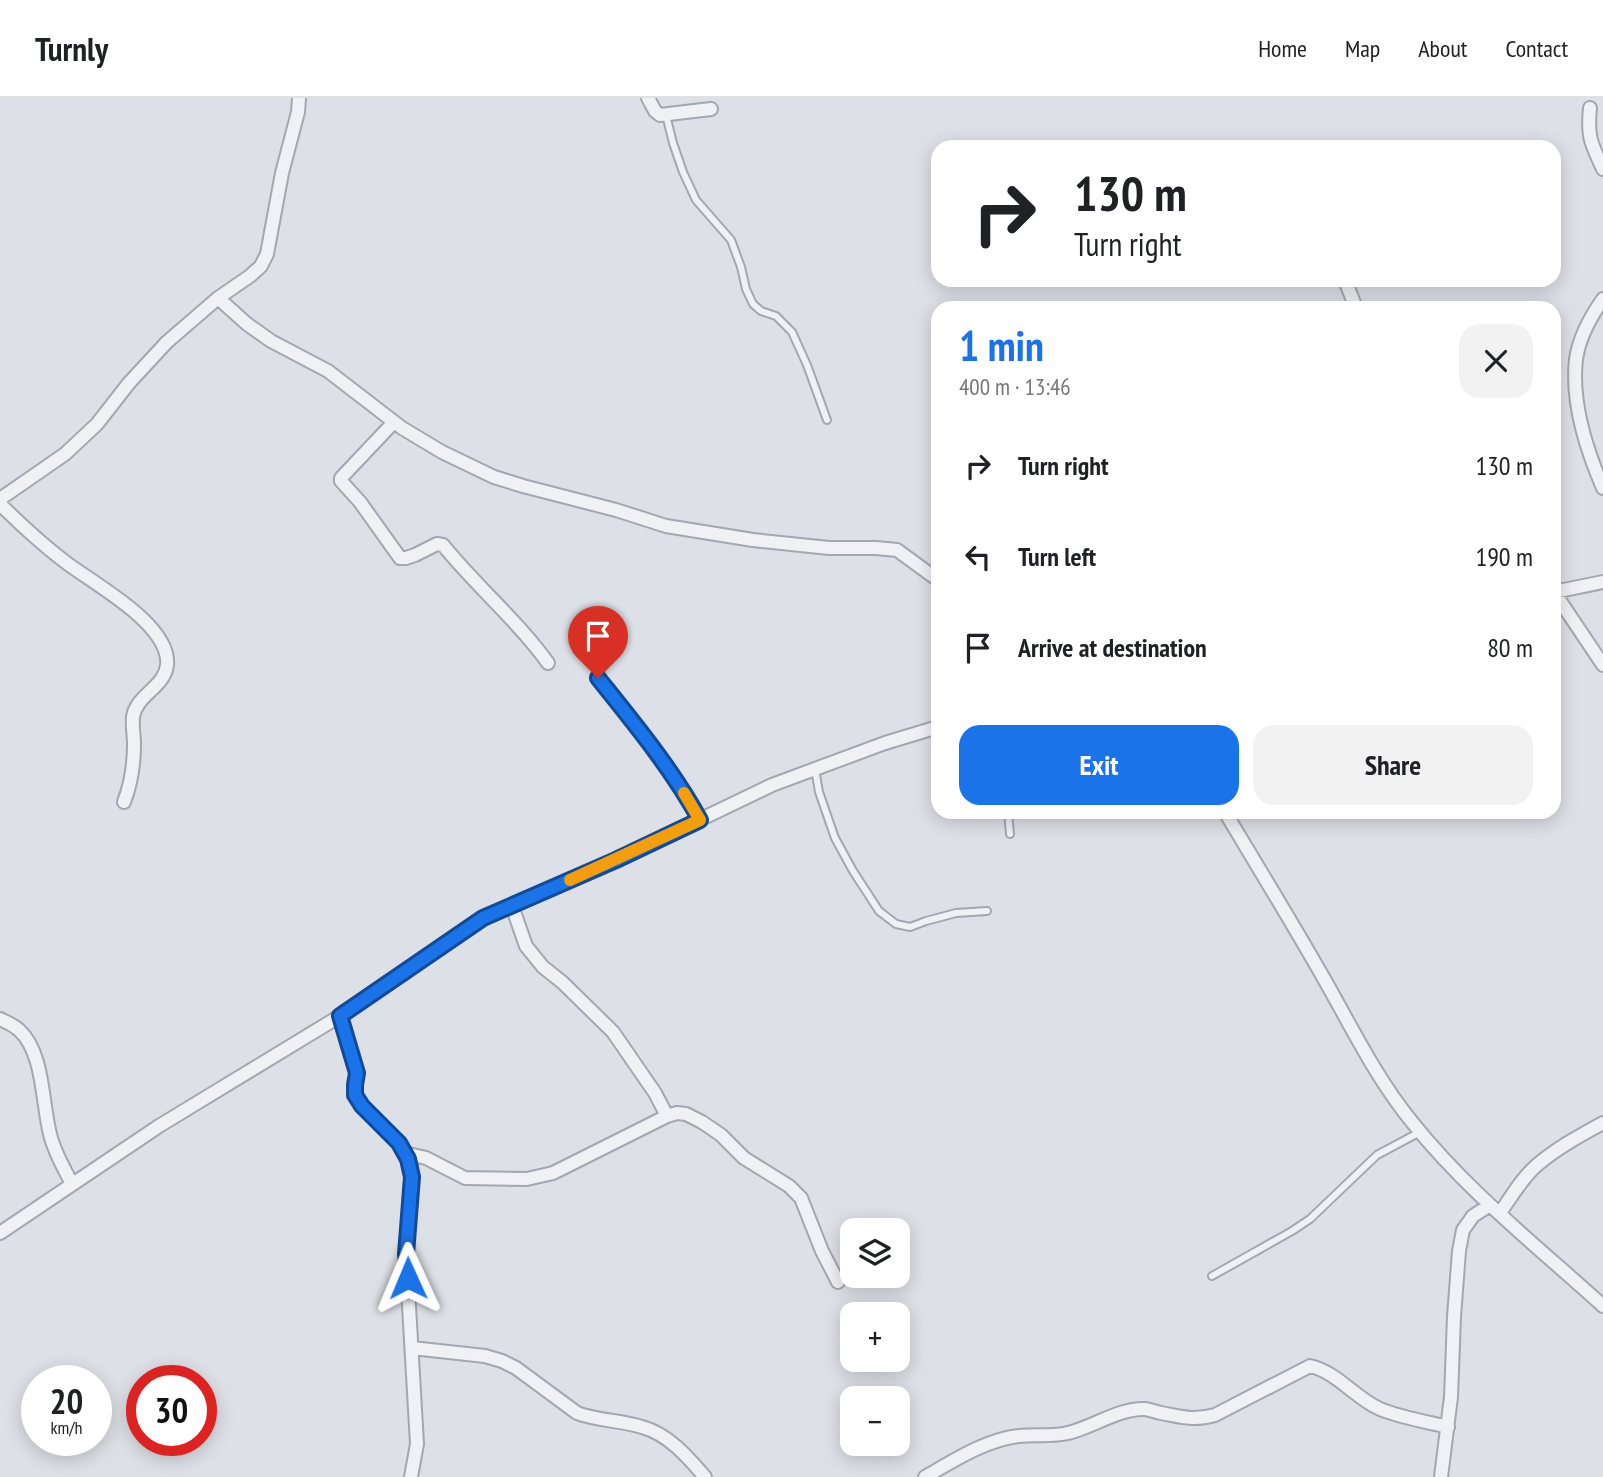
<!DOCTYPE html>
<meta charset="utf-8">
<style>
body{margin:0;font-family:"PT Sans Narrow",sans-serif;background:#f2f2f2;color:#202124;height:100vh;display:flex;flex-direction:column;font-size:26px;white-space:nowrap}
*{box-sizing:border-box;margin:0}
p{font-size:23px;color:#757577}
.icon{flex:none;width:38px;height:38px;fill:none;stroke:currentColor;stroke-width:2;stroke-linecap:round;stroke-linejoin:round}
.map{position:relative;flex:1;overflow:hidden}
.drawer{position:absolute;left:931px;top:203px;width:630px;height:518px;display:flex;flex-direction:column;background:#fff;border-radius:21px;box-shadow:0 4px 18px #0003}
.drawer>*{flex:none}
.hud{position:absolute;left:931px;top:42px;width:630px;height:147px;border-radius:21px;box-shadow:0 4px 18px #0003;background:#fff;color:#202124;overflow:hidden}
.tools{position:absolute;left:840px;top:1120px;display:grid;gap:14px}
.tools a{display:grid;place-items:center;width:70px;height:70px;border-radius:14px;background:#fff;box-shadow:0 4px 18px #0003;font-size:35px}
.speed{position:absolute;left:21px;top:1267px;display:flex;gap:14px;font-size:35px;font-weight:700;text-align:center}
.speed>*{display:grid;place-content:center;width:91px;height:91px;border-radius:50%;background:#fff;box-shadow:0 4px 18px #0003;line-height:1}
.speed small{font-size:18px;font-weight:400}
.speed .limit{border:10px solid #d22;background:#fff;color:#111}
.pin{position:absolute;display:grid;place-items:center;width:60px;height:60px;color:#fff;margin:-72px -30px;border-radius:50% 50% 50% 0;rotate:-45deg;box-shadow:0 0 7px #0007}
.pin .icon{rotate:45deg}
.me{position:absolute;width:77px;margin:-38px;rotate:359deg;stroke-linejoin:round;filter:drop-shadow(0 0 5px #0008)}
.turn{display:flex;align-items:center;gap:24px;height:147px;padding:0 28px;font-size:32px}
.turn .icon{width:91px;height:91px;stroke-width:2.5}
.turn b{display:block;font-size:49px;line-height:60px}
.round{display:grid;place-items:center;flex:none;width:74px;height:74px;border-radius:21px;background:#f2f2f2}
.summary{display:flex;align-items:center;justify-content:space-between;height:119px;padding:0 28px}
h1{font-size:42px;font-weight:800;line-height:52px;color:#1a73e8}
.button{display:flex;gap:14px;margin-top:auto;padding:14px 28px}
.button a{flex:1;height:80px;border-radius:21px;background:#1a73e8;color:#fff;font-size:28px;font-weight:800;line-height:80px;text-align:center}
.button a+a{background:#f2f2f2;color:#202124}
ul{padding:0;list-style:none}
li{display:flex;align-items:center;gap:21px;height:91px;padding:0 28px}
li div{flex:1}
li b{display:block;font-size:26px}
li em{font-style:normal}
header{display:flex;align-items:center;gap:42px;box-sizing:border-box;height:98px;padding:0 35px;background:#fff;border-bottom:2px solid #e0e0e0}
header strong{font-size:33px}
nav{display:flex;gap:38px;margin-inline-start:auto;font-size:24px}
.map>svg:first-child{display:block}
</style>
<header>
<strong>Turnly</strong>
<nav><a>Home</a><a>Map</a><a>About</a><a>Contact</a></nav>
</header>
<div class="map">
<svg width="1603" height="1379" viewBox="0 0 1603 1379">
<rect width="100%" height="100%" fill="#dde0e6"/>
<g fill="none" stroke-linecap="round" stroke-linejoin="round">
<defs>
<path id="service" d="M666,17L673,45L683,74L696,102L731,142L741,169L746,191L753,206L761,213L776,218L792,234L807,267L827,322
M598,580C634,625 671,671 700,722
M815,671L819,694L835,740L853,773L879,813L896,826L910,829L926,823L956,815L987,813
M1008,714L1010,736
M1212,1178L1292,1133L1310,1121L1377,1057L1420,1034"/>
<path id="minor" d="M648,0L655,13L660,17L711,11
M1590,10C1587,39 1591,45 1603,71
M1345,182L1356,210
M218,200L247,226L271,243L328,273L402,330L442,354L494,379L523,388L616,412L666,428L753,442L829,450H876L897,452L938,482
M1603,201C1591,218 1579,240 1576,261C1571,304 1586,351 1603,390
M394,324L341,380V383L360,404L400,460H406L415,457L437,446L443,447C476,488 517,522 548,565
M0,401L65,356L97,326L129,285L167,244L218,200L250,178L261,168L267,156L282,75L298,14L299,0
M0,406C20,426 42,446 64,463C92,485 171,526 167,567C165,589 136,597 133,619C132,628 134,638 134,646C134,666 131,686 124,704
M1554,494L1603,567
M1554,494L1603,484
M1225,714C1258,769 1291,823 1323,879C1351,928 1376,980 1412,1024C1467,1093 1538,1149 1603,1208
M512,808L526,848L543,869L562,884L613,934L655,995L667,1018
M340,918L357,975L355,987V997L362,1008L399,1045L408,1061L412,1079L406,1156L417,1346L411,1379
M0,921C6,924 14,927 19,932C44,954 42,1006 50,1036C54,1054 64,1070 72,1086
M404,1055L426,1060L465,1080L527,1081L553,1075L667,1018L677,1015L686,1016L702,1024L721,1037L744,1060L789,1088L801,1100L822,1153L838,1184
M1500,1115C1511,1099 1522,1080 1537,1067C1557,1050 1581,1037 1603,1025
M0,1135L159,1028L340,918L483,820L616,762L772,687L885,645L938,629
M412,1250L485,1258L502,1263L516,1270L577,1315C598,1323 620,1322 642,1329C668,1336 687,1358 705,1379
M925,1379C953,1363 987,1341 1019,1338C1036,1336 1052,1339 1068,1335C1093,1329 1119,1310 1145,1311C1151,1312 1156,1314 1161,1315C1182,1319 1193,1323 1215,1317L1310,1268C1337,1274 1355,1300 1380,1311C1399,1319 1427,1324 1448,1329
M1441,1379L1451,1299L1454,1219L1459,1153L1463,1132L1473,1118L1490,1107"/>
</defs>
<use href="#service" stroke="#a3a7b0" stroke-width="10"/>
<use href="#minor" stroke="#a3a7b0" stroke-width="16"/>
<use href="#service" stroke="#f0f1f5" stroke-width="6"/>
<use href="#minor" stroke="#f0f1f5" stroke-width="12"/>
</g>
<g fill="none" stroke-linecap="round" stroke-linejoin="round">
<defs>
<path id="route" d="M408,1180L406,1156L412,1079L408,1061L399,1045L362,1008L355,997V987L357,975L340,918L483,820L616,762L700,722C672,671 634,625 598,580"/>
</defs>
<use href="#route" stroke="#114b97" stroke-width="18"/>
<use href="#route" stroke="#1a73e8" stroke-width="12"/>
<path stroke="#f59e0b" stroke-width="12" d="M570,782L700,722L684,695"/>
</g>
</svg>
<div class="tools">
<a><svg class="icon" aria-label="layers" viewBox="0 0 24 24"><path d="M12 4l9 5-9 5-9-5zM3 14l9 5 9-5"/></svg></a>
<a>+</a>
<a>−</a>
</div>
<div class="speed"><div>20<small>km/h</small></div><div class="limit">30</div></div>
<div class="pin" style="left:598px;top:580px;background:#d93025"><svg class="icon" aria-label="arrive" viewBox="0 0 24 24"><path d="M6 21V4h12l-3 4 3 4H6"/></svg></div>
<svg class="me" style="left:408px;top:1180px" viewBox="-20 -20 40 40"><path d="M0-17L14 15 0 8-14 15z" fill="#1a73e8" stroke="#fff" stroke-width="4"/></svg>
<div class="hud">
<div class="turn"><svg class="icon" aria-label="right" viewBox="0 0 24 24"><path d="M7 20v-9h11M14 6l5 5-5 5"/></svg><div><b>130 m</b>Turn right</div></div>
</div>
<section class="drawer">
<div class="summary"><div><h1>1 min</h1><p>400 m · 13:46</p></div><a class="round"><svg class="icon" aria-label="close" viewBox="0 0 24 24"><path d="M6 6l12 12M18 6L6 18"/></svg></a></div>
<ul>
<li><svg class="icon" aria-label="right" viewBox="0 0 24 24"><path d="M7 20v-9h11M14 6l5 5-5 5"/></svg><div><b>Turn right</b></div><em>130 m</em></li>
<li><svg class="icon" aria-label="left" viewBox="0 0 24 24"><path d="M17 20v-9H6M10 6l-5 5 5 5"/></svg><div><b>Turn left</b></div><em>190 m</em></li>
<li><svg class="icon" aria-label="arrive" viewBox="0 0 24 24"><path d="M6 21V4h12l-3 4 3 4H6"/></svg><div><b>Arrive at destination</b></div><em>80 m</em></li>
</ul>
<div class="button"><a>Exit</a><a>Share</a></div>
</section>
</div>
